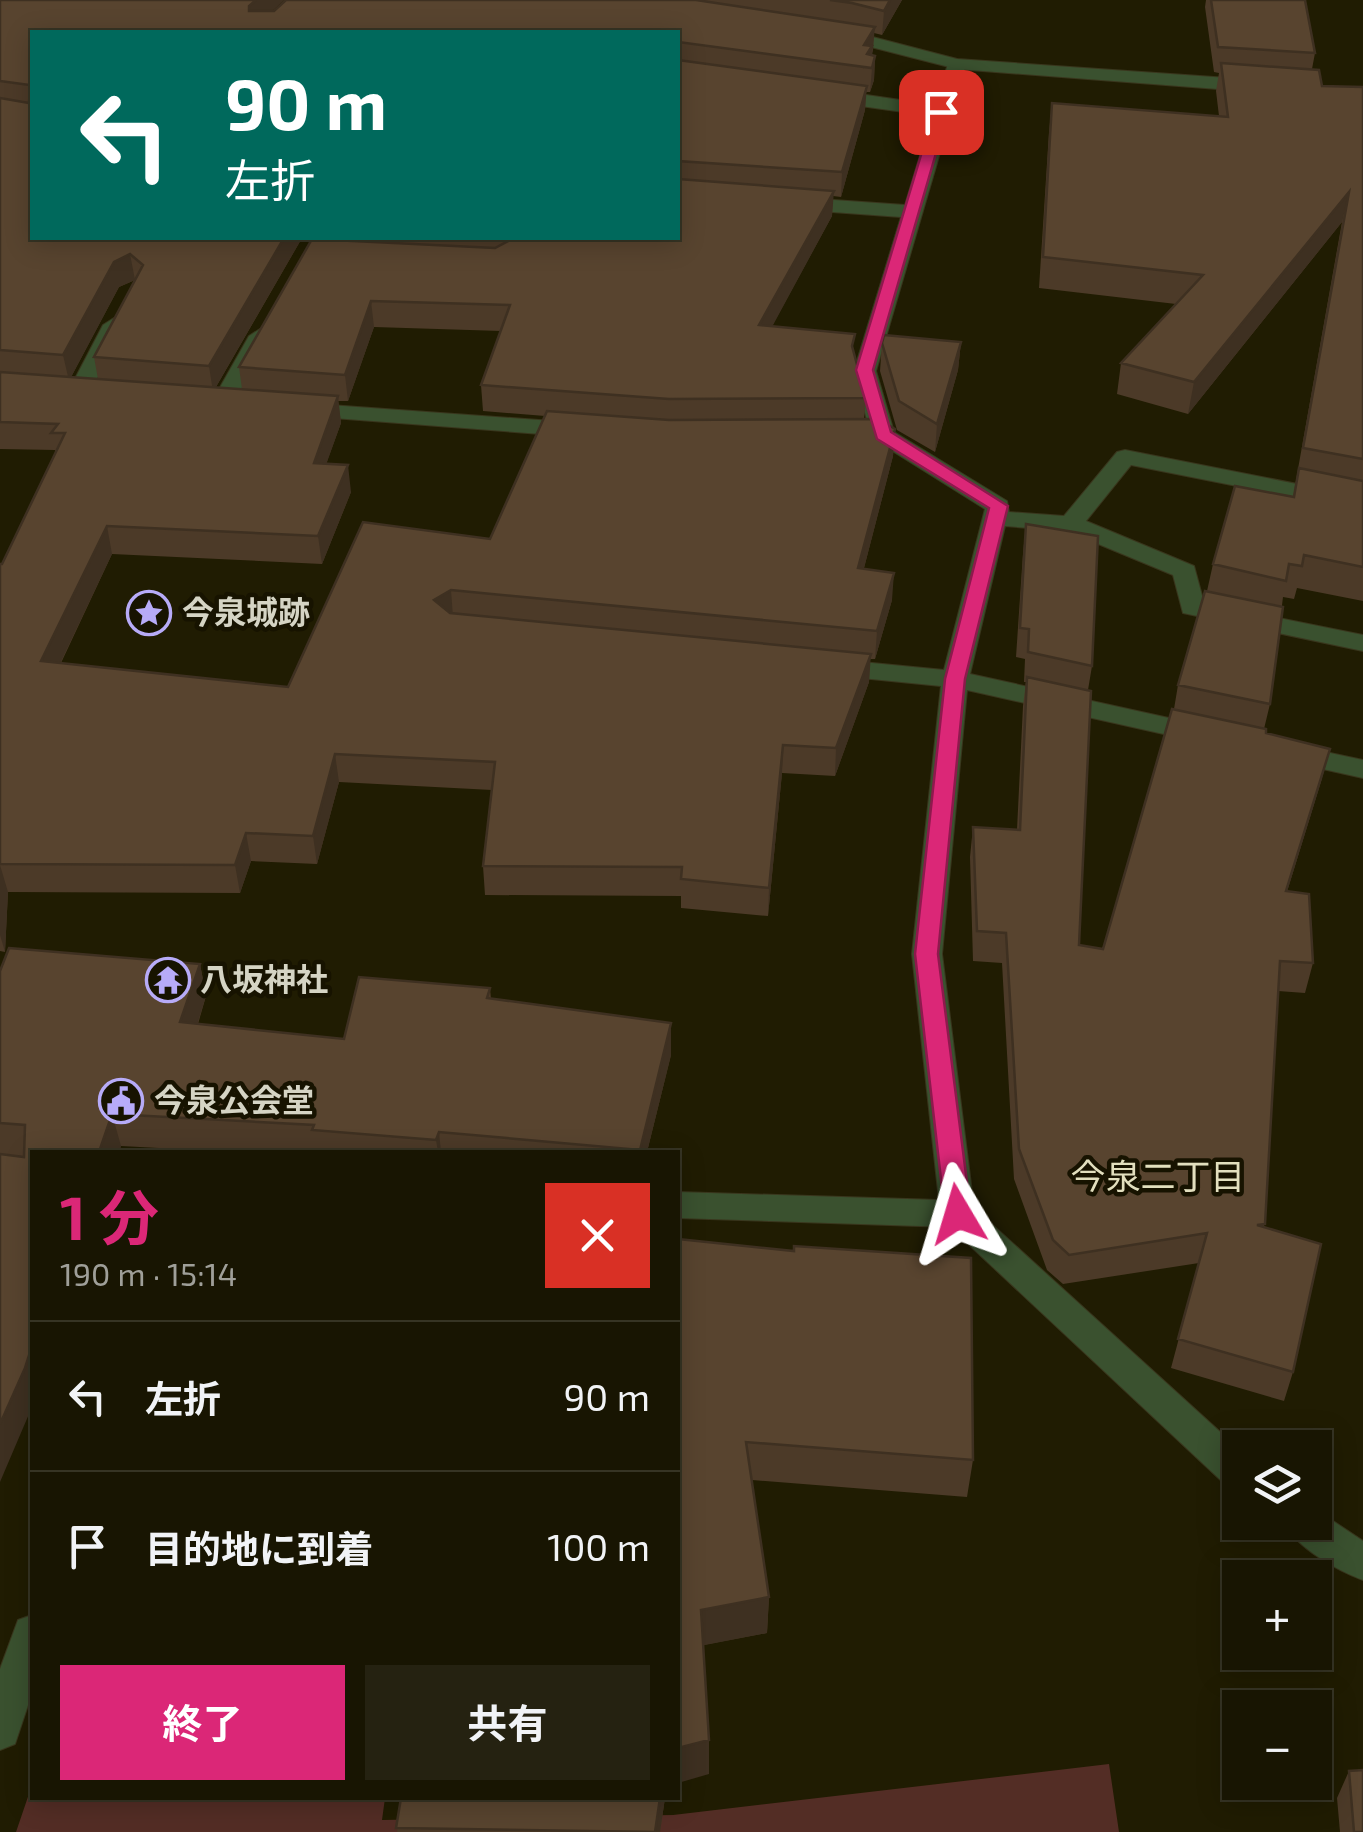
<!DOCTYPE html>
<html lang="ja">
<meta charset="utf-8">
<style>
body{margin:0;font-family:"Exo 2","Noto Sans JP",sans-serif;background:#252211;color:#f1f3f6;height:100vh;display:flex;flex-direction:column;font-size:38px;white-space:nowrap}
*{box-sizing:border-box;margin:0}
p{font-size:32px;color:#9f9f99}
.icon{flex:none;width:55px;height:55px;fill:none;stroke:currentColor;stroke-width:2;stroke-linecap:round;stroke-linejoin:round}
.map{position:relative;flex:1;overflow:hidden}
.panel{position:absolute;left:30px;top:1150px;width:650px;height:650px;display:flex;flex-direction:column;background:#181502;border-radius:0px;box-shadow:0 5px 25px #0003,0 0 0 2px #363424}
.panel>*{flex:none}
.hud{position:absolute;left:30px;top:30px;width:650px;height:210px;border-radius:0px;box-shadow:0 5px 25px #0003,0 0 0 2px #363424;background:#00695c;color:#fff;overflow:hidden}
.fabs{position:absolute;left:1222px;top:1430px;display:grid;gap:20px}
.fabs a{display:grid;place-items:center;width:110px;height:110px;border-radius:0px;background:#181502;box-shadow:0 5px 25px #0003,0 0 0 2px #363424;font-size:50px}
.pin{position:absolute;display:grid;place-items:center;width:85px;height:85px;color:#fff;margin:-42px;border-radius:20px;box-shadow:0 5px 15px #0006}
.me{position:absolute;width:110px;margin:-55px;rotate:353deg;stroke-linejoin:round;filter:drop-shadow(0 0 8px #0008)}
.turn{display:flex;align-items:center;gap:35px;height:210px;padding:0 30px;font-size:45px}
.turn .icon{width:130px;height:130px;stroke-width:2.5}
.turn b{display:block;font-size:70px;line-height:85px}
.round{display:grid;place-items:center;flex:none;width:105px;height:105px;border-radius:0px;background:#252211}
.headline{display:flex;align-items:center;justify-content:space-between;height:170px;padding:0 30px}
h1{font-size:60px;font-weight:700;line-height:75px;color:#db2777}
.action{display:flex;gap:20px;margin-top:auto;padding:20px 30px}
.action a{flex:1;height:115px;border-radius:0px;background:#db2777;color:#fff;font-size:40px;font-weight:700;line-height:115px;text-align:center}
.action a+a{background:#252211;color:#f1f3f6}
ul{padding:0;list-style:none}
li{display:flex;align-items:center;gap:30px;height:150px;padding:0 30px;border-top:2px solid #363424}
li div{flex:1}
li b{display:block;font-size:38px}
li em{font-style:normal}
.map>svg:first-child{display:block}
</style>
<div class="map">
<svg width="1363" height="1832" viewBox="0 0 1363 1832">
<rect width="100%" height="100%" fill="#201c02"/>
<path fill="#532d25" d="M1109,1764L1119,1832H16L32,1785V1798H385L382,1820L673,1815Z"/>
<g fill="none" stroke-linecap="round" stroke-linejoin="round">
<defs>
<path id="minor" d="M957,59L966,64L876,371L894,432L1007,501L1009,512L1064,516L1117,452L1125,450L1363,497V511L1131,465L1086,521L1194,566L1204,603L1363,635V651L1183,613L1173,575L1067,531L1005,526L970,674L1214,728L1218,734L1214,740L1204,743L967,690L942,954L974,1208L1240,1450V1490L1227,1486L950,1227L678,1218V1192L939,1200L912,954L941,686L831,675L818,667L831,659L944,670L985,509L878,442H856L844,435L848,430L869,428L854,371L901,217L791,209L781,203L791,197L905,205L932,116L825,101L816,95L825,89L935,105L948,64Z
M114,318L125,325L89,394L78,401L70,399L67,394L103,325Z
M260,329L271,336L232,405L221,412L213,410L210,405L249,336Z
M302,403L580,423L592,430L580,437L294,415L290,410L294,405Z
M1288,744L1363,760V778L1278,759L1274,753L1278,747Z
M1315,1509L1363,1541V1580C1338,1571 1295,1547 1284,1522H1315Z
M32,1615V1693L15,1744L0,1750V1669L18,1620Z"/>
<path id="tertiary" d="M838,28L957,59L1257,80L1266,86L1257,92L957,69L832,37V29Z"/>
</defs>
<use href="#minor" stroke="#39361d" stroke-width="2"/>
<use href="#tertiary" stroke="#39361d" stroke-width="2"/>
<use href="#minor" fill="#3a512f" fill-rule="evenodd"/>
<use href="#tertiary" fill="#3a512f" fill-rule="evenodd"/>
</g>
<path fill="#4c3a28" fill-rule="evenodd" d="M0,0H284L272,11H274L286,0H902L882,35L874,33L873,50L871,56H875L874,80L870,92H866L865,110L841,197L833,196L832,216L772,326L854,353L866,398L864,419L895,429L893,456L864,568L892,600L875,659H870L869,682L835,776L782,773L768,916L681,908V896L485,895L483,866L492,790L339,782L317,864L251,861L240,893L8,892L5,952L0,951V564H2L55,453V450L0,449ZM32,32L678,238H324V240L239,367L242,389L216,387L302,238ZM135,280L94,357L98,379L71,377L119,287ZM374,327L501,331L481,385L483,411L545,416L490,539L288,687L61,663L112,554L322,564L351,492L326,464L341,423L338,401H348Z
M1206,0H1305L1315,53L1312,69L1322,86L1363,87V601L1297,588L1294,599L1283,597L1270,704L1264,729L1266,733L1322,778L1287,891L1313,963L1305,993L1278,991L1264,1227L1293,1372L1284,1401L1171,1368L1199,1263L1063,1284L1047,1270L1014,1179L1002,963L973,961L970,857L973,827L1017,830L1023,706L1026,682H1024L1025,659L1016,657L1023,553L1026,524L1092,666L1088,690L1079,945L1103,949L1174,709L1178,685L1207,591L1213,564L1293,497L1342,222L1188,414L1117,394L1121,363L1176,304L1039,288L1049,132L1052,103L1219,116L1216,91L1219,73L1214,72L1205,7Z
M961,342L958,370L935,452L897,430L880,371L882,343Z
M200,964L206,996L198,1024L344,1039L490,988L491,999L671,1055L647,1152H234L121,1146L119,1152H32V1407L0,1153V971Z
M678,1239L973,1460L967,1497L752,1480L769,1597L767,1633L703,1645L709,1774Z
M1349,1771L1363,1832H1340L1337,1798Z
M401,1798H665L660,1832H397Z"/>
<path fill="#3e3021" d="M256,0H284L252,29V32L249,6Z
M890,0H902L882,35L884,11Z
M875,27L871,68L866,63L863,69L864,45Z
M875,56L874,80L870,92L872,68Z
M867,86L865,110L841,197L842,172Z
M834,191L832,216L759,351V325Z
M1349,192L1342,222L1188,414L1194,382Z
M284,238H302L213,392L209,366Z
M130,254L135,280L119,287L69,381L63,355L114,262Z
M371,301L374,327L348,401L345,375Z
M961,342L958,370L935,452L937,424Z
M338,396L341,423L317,490L314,463Z
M895,429L893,456L857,595L858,568Z
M348,465L351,492L322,564L318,536Z
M107,526L112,554L48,689L41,661Z
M894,573L892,600L875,659L877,631Z
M451,590L453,617L434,600Z
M871,654L869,682L835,776L836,748Z
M783,745L782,773L768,916L769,888Z
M1330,749L1322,778L1278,921L1286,891Z
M335,754L339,782L317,864L313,836Z
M246,833L251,861L240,893L235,865Z
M0,865L8,892L5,952L0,935Z
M200,964L206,996L188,1054L180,1022Z
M671,1023V1055L647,1152H640Z
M112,1114L121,1146L119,1152H99Z
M439,1132L441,1152H438L436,1140Z
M32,1346V1407L0,1482V1424Z
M769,1597L767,1633L700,1646L701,1610Z
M709,1740V1774L678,1783V1748Z
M660,1798H665L660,1832H655Z"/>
<path fill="#58442f" stroke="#3e3021" stroke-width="2.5" d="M0,0H256L249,6V11H274L286,0H696L875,27L864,45L872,46L867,54L875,56L872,68L678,42V32H32V238H284L209,366L94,357L143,265L130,254L114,262L63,355L0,350V98L29,103L30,85L0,81Z
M830,0H890L884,11L852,3Z
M1211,0H1305L1315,53L1218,47Z
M678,60L867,86L842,172L678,161Z
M1221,63L1319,70L1322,86L1363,87V459L1303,448L1349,192L1194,382L1121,363L1203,275L1043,257L1052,103L1228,117Z
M678,179L834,191L759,325L855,334L852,346L866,398L669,399L481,385L510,305L371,301L345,375L239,367L312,239L495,248L510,240L507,238H678Z
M884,335L961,342L937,424L899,401L882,343Z
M0,372L338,396L314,463L348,465L318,536L107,526L41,661L288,687L363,522L490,539L547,411L669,420L879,419L895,429L858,568L894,573L877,631L451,590L434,600L450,613L871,654L836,748L783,745L769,888L681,879L682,867L483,866L495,762L335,754L313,836L246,833L235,865L0,864V564H2L65,433H51L58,424L0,422Z
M1299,468L1363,481V567L1304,555L1302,566L1289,564L1286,581L1213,564L1235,486L1294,497Z
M1026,524L1098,536L1092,666L1028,652L1029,629L1020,628Z
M1205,591L1283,607L1270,704L1178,685Z
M1027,677L1091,691L1079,945L1103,949L1172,709L1266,729V733L1330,749L1286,891L1309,894L1313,963L1280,961L1265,1224L1257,1225L1321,1244L1293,1372L1178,1339L1207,1233L1069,1255L1053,1240L1019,1149L1006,933L977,931L973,827L1020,830Z
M9,948L200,964L180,1022L344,1039L359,977L490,988L487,998L671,1023L640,1150L439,1132L436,1140L312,1130L314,1125L112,1114L99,1152H32V1346L25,1368L0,1424V1154L24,1157L25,1125L0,1123V971Z
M678,1239L794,1251V1246L971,1258L973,1460L746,1442L769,1597L701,1610L709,1740L678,1748Z
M1363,1770V1832H1354L1349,1771Z
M401,1798H660L655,1832L396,1828Z"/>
<path fill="#db2777" stroke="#8e194d" stroke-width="2.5" d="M941,107L948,112L873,370L891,432L1008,506L965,679L938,954L971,1214L967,1221H949L945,1214L915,954L945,679L989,508L877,439L856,370L934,112Z"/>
<defs>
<symbol id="sight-ring" viewBox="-11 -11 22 22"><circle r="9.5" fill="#171300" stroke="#b7abf8" stroke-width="1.5"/><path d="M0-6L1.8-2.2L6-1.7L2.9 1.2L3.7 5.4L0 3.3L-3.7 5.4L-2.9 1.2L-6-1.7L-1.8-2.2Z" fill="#b7abf8"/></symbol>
<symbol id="temple-ring" viewBox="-11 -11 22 22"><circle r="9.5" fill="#171300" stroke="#b7abf8" stroke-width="1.5"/><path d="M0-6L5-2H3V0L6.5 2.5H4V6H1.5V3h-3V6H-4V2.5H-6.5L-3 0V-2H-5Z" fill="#b7abf8"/></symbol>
<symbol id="civic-ring" viewBox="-11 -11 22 22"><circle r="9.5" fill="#171300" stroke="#b7abf8" stroke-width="1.5"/><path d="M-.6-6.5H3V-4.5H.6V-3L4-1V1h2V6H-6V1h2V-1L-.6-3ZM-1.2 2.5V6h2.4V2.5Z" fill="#b7abf8"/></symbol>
</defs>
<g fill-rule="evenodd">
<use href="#sight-ring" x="124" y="588" width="50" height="50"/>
<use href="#temple-ring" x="143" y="955" width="50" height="50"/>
<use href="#civic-ring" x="96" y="1076" width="50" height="50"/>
</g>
<g text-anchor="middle" stroke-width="9" stroke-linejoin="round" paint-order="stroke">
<g font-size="32" font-weight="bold" fill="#d5d4c4" stroke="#171300" text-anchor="start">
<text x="182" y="624">今泉城跡</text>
<text x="200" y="991">八坂神社</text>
<text x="154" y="1112">今泉公会堂</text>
</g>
<g font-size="35" fill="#e2dfbe" stroke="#171300">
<text x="1158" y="1189">今泉二丁目</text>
</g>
</g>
</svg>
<div class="fabs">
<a><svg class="icon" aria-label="layers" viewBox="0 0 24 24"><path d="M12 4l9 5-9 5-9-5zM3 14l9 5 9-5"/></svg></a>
<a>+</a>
<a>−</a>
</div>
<div class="pin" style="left:941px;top:112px;background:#d93025"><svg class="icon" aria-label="arrive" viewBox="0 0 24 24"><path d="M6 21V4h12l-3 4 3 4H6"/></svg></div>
<svg class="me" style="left:958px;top:1214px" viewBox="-20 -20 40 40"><path d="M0-17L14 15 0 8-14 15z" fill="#db2777" stroke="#fff" stroke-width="4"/></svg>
<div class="hud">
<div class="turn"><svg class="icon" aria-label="left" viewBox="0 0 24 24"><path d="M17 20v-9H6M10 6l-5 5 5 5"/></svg><div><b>90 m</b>左折</div></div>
</div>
<section class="panel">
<div class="headline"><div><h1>1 分</h1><p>190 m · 15:14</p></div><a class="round" style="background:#d93025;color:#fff"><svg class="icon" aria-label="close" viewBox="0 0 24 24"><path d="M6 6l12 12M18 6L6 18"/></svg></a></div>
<ul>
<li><svg class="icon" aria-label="left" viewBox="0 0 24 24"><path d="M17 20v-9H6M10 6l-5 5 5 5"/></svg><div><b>左折</b></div><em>90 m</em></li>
<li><svg class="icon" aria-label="arrive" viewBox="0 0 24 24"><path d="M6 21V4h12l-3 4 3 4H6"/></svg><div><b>目的地に到着</b></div><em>100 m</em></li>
</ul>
<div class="action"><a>終了</a><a>共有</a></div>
</section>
</div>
